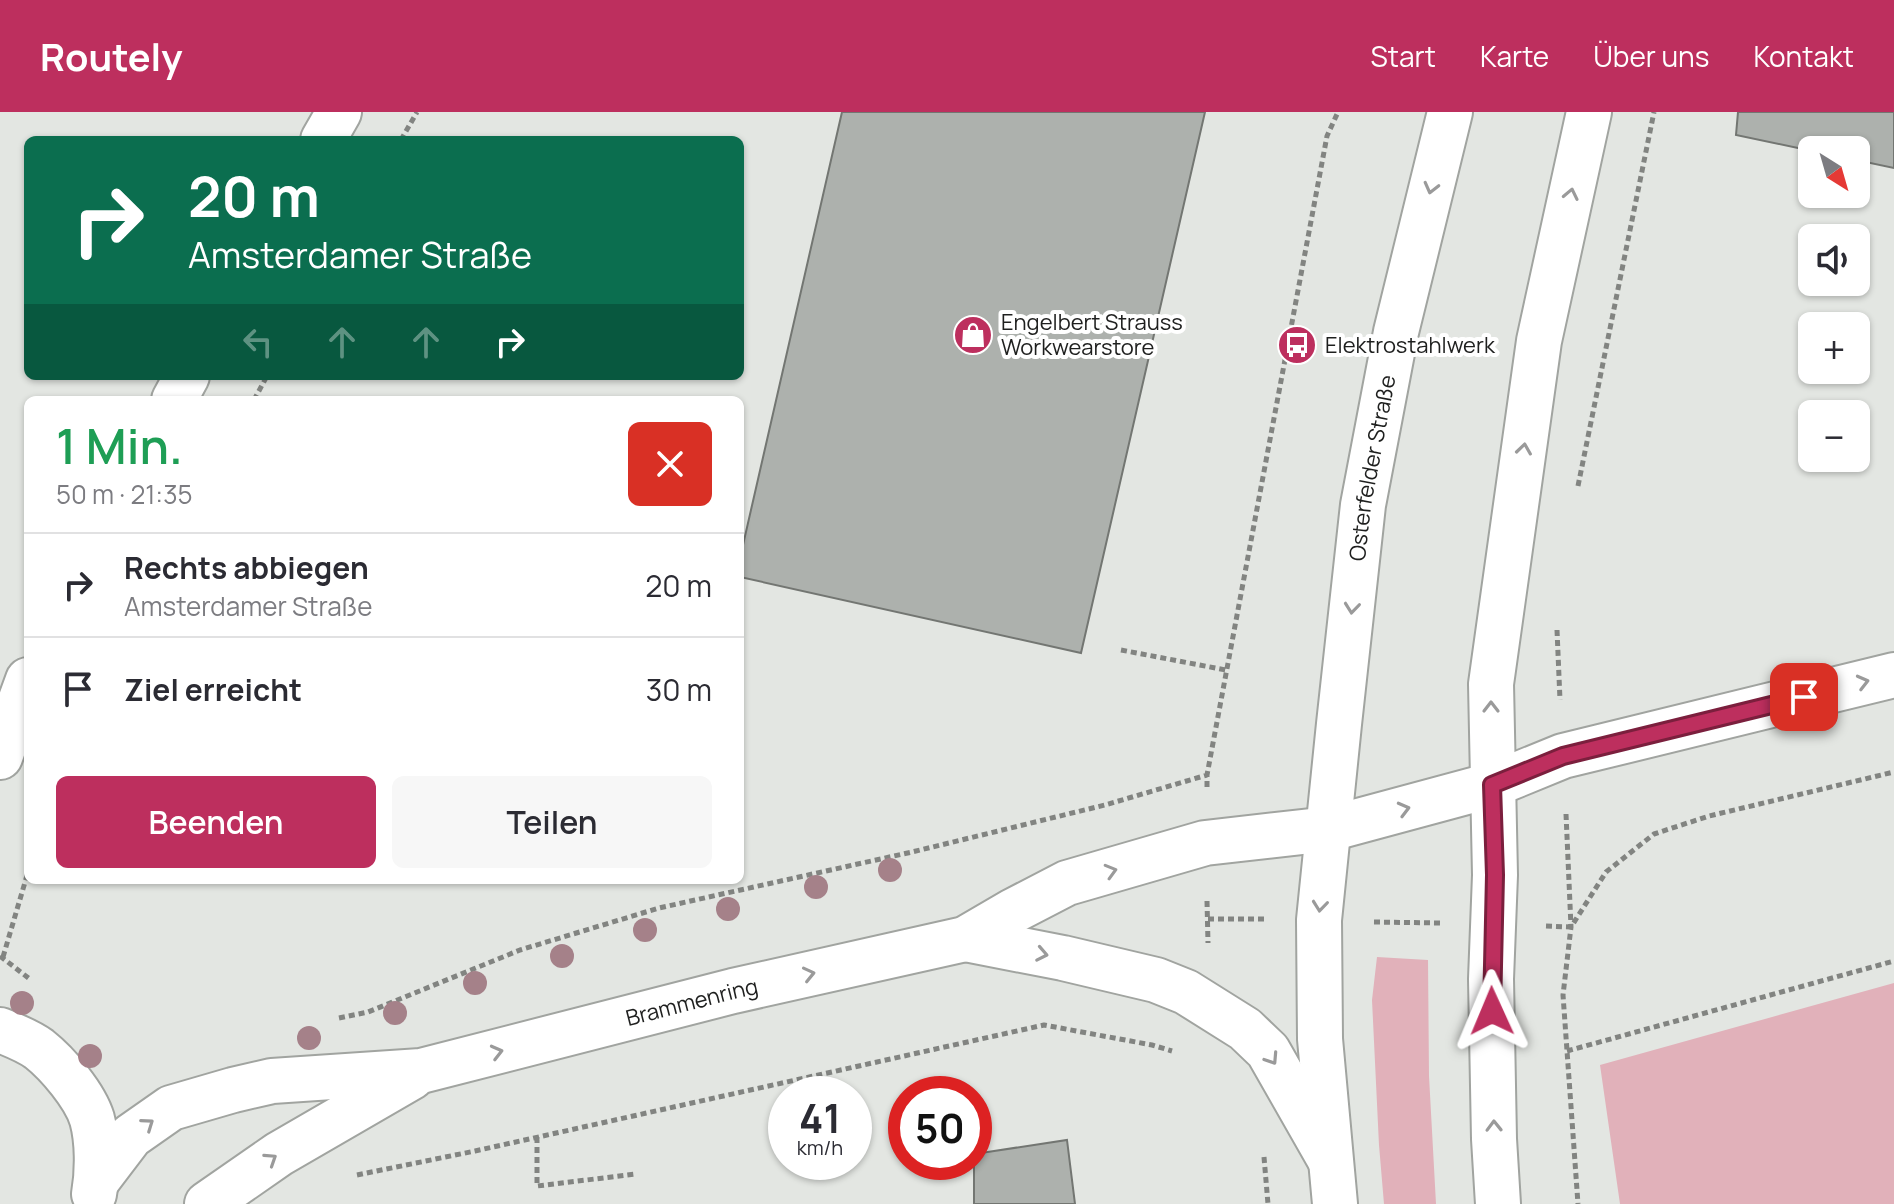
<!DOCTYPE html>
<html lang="de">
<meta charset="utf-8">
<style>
body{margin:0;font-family:Manrope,sans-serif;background:#f7f7f7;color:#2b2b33;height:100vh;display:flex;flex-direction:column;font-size:30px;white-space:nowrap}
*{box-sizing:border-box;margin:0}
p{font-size:26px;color:#7c7c81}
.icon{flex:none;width:44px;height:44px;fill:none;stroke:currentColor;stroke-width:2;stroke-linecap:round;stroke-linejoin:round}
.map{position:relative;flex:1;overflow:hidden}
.drawer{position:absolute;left:24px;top:284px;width:720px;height:488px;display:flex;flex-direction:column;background:#fff;border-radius:12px;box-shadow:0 2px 6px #0004}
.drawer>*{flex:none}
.banner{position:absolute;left:24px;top:24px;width:720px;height:244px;border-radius:12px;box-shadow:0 2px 6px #0004;background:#0b6e4f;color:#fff;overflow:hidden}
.needle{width:52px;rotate:143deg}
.buttons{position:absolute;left:1798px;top:24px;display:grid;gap:16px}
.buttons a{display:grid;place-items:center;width:72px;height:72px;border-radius:12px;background:#fff;box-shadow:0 2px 6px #0004;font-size:40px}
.speed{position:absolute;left:768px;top:964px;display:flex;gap:16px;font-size:40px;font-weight:700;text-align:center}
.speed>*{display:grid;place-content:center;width:104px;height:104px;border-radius:50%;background:#fff;box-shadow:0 2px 6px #0004;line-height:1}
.speed small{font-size:20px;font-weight:400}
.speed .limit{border:12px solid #d22;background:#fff;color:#111}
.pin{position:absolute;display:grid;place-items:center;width:68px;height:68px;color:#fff;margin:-34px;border-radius:16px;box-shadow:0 4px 12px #0006}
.me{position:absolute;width:88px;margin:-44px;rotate:359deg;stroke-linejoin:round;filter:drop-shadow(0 0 6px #0008)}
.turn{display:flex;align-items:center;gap:28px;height:168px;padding:0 32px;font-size:36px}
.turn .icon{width:104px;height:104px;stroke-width:2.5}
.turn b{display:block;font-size:56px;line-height:68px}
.lanes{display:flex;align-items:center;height:76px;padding:0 32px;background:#0003;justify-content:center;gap:40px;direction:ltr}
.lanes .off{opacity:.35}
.round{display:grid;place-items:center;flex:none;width:84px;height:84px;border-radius:12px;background:#f7f7f7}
.headline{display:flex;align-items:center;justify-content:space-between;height:136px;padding:0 32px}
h1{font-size:48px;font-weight:600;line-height:60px;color:#1e9e55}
.button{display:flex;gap:16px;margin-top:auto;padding:16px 32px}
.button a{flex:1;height:92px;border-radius:12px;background:#bd2f5e;color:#fff;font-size:32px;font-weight:600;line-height:92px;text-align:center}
.button a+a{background:#f7f7f7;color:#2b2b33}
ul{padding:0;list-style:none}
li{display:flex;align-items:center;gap:24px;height:104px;padding:0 32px;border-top:2px solid #e1e1e2}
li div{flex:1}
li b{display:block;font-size:30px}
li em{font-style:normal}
header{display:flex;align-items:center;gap:48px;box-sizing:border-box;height:112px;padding:0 40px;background:#bd2f5e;color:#fff}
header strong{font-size:38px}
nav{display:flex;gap:44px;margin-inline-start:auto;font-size:28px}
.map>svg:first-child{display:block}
</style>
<header>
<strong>Routely</strong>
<nav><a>Start</a><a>Karte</a><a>Über uns</a><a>Kontakt</a></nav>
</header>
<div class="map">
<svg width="1894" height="1092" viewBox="0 0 1894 1092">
<rect width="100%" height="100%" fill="#e3e6e2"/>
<path fill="#e1b1ba" d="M1377,845L1428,848L1429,964L1436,1092H1384L1379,1033L1372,888Z
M1894,871V1092H1620L1600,953Z"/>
<path fill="#adb1ad" stroke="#737672" stroke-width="2" d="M842,0H1205L1081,541L740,465V446Z
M1738,0H1894V56L1856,48V38L1812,39L1736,23Z
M1067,1028L1075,1092H974V1042Z"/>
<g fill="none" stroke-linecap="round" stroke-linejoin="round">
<defs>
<g id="street">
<path d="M323,28L339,0"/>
<path d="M174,288L187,264"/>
<path d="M0,645L28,568"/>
<path d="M965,827L1063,846L1156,868L1186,880L1245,917L1268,939L1329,1046"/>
<path d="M0,918C13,923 28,929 39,937C58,952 85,984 92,1007C98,1029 98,1059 94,1082"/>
<path id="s1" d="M96,1070L131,1024L171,996L233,978L272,969L421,959L733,879L965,827L1013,799L1067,771L1205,731L1329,717"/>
<path d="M207,1092L279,1042L412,965"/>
</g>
<g id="secondary">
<path d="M1329,717L1492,673L1563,644L1894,563"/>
<path id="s2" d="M1335,1092L1320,927L1319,808L1339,612L1363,393L1396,220L1450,0"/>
<path d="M1498,1092L1494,1027L1491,867L1495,763L1491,572L1539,229L1589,0"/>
</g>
</defs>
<use href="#street" stroke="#a1a4a0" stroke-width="48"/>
<use href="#secondary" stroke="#a1a4a0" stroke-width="48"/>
<path stroke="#828481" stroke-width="5" stroke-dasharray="6 4" stroke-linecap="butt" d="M401,28L417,0
M254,288L267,264
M1578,374L1654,0
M1557,518L1560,588
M1121,538L1226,558
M1207,675V663L1327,24L1338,0
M1566,702L1571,815L1563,883L1578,1092
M1207,789L1208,831
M1208,807H1264
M1374,810L1440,811
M1546,814L1571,815L1606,760L1654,722L1709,704L1894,660
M0,844L31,868
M3,845L28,760
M339,906L368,900L520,838L659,796L912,740L1105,693L1207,663
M1567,939L1894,849
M537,1025V1074L636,1062
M1264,1045L1268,1092
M357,1063L475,1039L1044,913L1152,933L1172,939"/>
<use href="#street" stroke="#fff" stroke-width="44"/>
<use href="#secondary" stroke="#fff" stroke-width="44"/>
</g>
<g fill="#a58189">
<circle cx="890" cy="758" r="12"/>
<circle cx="816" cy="775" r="12"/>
<circle cx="728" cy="797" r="12"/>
<circle cx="645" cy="818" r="12"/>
<circle cx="562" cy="844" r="12"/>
<circle cx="475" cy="871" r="12"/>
<circle cx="22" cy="891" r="12"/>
<circle cx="395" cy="901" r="12"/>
<circle cx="309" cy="926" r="12"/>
<circle cx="90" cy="944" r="12"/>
</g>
<defs><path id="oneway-chevron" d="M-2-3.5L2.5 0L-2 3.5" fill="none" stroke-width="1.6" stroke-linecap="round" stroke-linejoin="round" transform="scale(2)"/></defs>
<g stroke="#9a9a9a">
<use href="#oneway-chevron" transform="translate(1431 76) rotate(104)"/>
<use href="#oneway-chevron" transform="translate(1571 82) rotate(-78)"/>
<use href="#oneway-chevron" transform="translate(1524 337) rotate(-82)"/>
<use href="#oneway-chevron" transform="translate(1352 496) rotate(96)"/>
<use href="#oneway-chevron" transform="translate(1863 570) rotate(-14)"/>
<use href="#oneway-chevron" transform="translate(1491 595) rotate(-90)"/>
<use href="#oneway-chevron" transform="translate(1404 697) rotate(-15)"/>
<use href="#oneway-chevron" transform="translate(1111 759) rotate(-16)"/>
<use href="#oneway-chevron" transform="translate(1320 794) rotate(96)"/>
<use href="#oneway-chevron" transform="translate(1042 842) rotate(11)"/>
<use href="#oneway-chevron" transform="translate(809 862) rotate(-13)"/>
<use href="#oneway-chevron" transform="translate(497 940) rotate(-14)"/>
<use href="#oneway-chevron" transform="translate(1272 947) rotate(57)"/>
<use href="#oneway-chevron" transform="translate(148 1012) rotate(-35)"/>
<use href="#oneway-chevron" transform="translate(1494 1014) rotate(-91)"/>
<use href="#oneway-chevron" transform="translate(271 1047) rotate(-33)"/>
</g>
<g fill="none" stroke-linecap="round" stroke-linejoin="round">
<defs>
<path id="route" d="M1492,899L1495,763L1492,673L1563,644L1804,585"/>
</defs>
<use href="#route" stroke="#7b1f3d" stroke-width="20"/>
<use href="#route" stroke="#bd2f5e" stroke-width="14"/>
</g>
<defs>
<symbol id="shop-disc" viewBox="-11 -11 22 22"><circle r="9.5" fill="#bd2f5e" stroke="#fff"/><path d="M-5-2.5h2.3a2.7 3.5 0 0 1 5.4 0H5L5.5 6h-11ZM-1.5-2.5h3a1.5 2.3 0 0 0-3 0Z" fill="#fff"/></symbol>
<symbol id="bus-disc" viewBox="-11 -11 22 22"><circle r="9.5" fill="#bd2f5e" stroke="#fff"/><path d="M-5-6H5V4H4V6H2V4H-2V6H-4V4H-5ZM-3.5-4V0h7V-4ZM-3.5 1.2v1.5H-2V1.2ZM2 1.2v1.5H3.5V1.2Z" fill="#fff"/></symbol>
</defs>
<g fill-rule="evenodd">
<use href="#shop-disc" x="951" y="201" width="44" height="44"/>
<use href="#bus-disc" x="1275" y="211" width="44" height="44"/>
</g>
<g text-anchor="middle" stroke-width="8" stroke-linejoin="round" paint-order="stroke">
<g font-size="22" fill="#1e1f1e" stroke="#fff" text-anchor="start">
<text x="1001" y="218">Engelbert Strauss<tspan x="1001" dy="25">Workwearstore</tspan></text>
<text x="1325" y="241">Elektrostahlwerk</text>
</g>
<g font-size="22" fill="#1e1f1e" stroke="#fff">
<text dy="8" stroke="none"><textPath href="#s2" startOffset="740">Osterfelder Straße</textPath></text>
<text dy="8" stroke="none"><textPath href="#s1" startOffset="640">Brammenring</textPath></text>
</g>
</g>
</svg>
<div class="buttons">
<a><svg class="needle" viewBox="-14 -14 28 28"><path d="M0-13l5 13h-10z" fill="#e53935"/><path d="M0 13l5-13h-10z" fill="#7c7c81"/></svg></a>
<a><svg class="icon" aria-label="sound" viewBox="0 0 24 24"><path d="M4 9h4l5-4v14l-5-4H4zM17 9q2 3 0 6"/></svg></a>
<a>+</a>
<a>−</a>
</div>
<div class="speed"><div>41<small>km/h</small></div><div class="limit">50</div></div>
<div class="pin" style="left:1804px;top:585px;background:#d93025"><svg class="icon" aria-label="arrive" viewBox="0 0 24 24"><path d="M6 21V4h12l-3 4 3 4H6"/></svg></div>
<svg class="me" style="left:1492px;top:899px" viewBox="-20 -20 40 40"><path d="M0-17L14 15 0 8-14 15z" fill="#bd2f5e" stroke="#fff" stroke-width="4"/></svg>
<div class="banner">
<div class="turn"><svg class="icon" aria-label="right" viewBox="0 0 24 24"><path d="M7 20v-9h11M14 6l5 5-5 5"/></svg><div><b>20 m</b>Amsterdamer Straße</div></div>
<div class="lanes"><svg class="icon off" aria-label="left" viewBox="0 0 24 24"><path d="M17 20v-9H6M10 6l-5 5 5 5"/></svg><svg class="icon off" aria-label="ahead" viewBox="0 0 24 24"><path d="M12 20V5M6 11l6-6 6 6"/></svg><svg class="icon off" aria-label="ahead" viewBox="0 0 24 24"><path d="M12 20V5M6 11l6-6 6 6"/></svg><svg class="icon" aria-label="right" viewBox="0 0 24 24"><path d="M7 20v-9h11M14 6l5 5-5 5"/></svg></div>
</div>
<section class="drawer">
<div class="headline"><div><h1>1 Min.</h1><p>50 m · 21:35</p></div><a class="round" style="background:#d93025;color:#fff"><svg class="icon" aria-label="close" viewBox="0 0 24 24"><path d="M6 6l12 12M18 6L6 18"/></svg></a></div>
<ul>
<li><svg class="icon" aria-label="right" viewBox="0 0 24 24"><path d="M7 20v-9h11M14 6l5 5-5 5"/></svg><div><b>Rechts abbiegen</b><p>Amsterdamer Straße</p></div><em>20 m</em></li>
<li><svg class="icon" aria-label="arrive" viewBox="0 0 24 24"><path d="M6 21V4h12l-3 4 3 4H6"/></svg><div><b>Ziel erreicht</b></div><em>30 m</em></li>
</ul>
<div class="button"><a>Beenden</a><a>Teilen</a></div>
</section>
</div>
